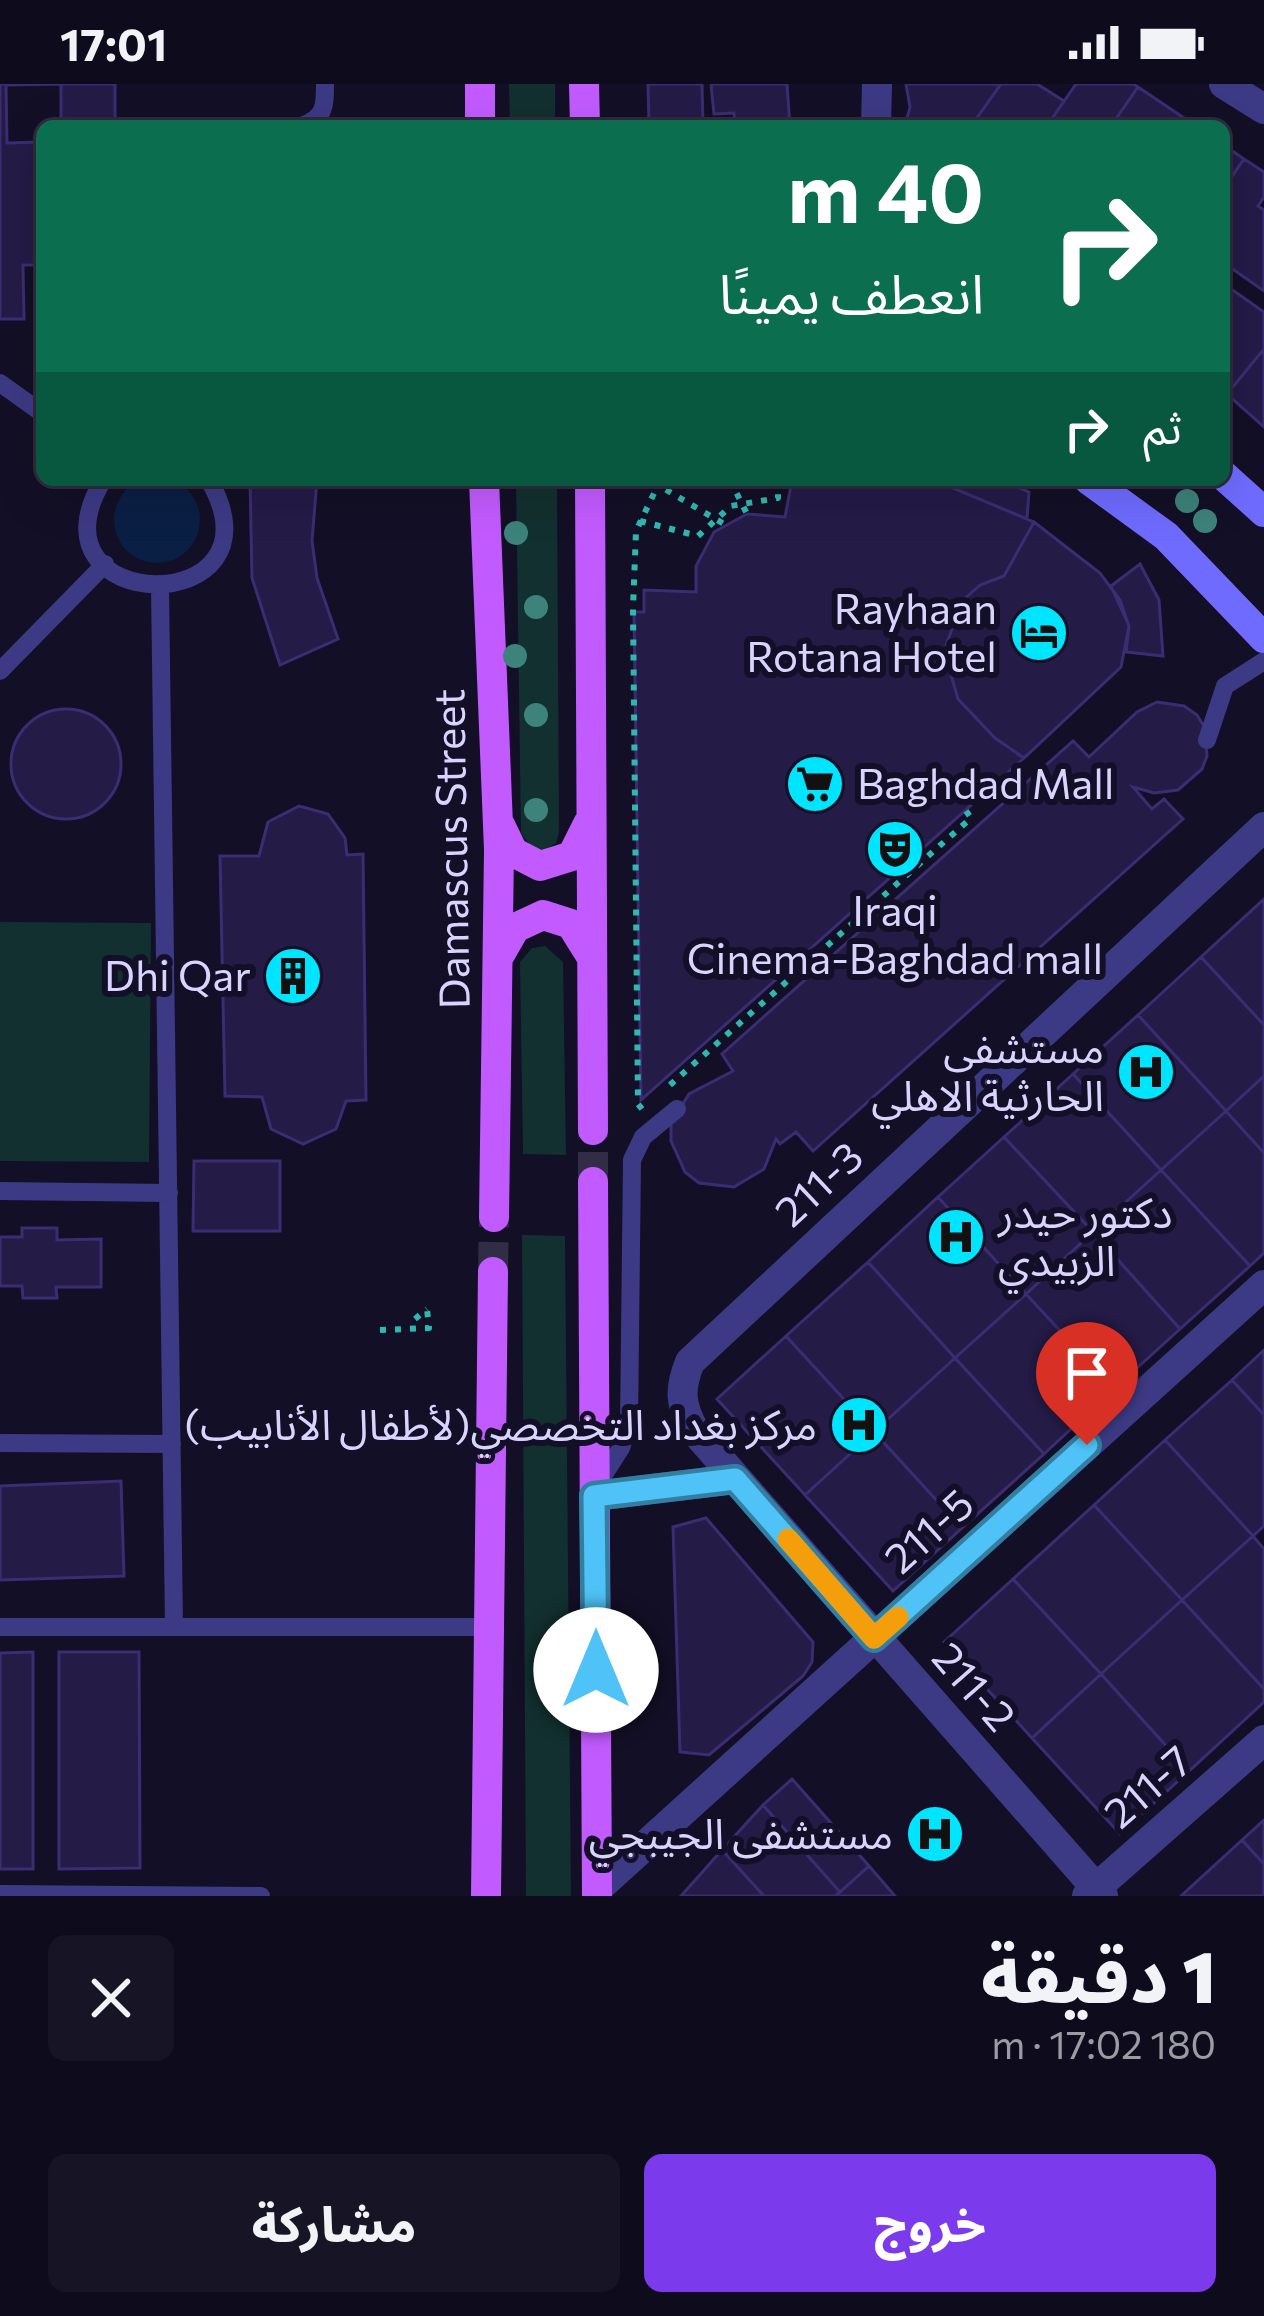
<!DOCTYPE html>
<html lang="ar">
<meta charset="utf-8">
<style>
body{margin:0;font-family:Commissioner,"Noto Sans Arabic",sans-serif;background:#171425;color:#f1f3f6;direction:rtl;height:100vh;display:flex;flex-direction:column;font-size:45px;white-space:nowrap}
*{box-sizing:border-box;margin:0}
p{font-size:39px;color:#9b9ba3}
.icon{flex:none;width:66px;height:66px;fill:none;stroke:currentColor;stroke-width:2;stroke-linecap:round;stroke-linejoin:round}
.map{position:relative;height:1812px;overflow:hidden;direction:ltr}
.drawer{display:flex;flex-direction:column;background:#0e0b1c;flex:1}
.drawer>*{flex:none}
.hud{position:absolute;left:36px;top:36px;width:1194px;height:366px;border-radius:18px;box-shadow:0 12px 48px #0002,0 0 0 3px #2e2b3b;direction:rtl;background:#0b6e4f;color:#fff;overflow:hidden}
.pin{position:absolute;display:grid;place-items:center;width:102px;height:102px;color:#fff;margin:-123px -51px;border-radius:50% 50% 50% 0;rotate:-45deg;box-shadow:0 0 12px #0007}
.pin .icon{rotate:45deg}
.me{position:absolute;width:132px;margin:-66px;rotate:0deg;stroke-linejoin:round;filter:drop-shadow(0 0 9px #0008)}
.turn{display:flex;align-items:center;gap:42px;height:252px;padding:0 48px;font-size:54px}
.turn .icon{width:156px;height:156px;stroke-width:2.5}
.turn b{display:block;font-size:84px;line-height:102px}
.then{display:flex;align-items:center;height:114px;padding:0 48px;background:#0003;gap:24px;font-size:45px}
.round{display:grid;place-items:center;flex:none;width:126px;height:126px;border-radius:18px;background:#171425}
.overview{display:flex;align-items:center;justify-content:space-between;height:204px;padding:0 48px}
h1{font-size:72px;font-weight:800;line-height:90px}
.action{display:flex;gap:24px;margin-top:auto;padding:24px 48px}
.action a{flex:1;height:138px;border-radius:18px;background:#7c3aed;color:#fff;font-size:48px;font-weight:800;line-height:138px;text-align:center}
.action a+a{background:#171425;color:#f1f3f6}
.status{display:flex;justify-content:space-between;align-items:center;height:84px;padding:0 60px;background:#0e0b1c;direction:ltr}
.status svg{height:33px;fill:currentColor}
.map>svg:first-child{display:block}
</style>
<div class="status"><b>17:01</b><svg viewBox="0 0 49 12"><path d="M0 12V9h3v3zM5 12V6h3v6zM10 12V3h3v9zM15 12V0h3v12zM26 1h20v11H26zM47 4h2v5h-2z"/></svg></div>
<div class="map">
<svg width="1264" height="1812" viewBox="0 0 1264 1812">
<rect width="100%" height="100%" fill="#130f26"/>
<path fill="#12302f" d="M509,0H555V42H510Z
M516,396H557L559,748L556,759L544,766L532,764L521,749Z
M0,838L151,839L149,1078L0,1077Z
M545,862L563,878L566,1071L523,1070L520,878L532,864Z
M522,1151L565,1152L571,1812H526Z"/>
<path fill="#0a1f44" d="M114 436a43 43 0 1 1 86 0a43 43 0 1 1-86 0Z"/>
<path fill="#241b47" stroke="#3b2d73" stroke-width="3" d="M0,0H115V36H136V42H61V0L6,1L7,59L42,58V181H23L24,235H0Z
M648,0H702L703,42H649Z
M711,0H787L790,42H735L734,29L714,30Z
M906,0H1001L971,42H905L910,23Z
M1001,0H1037L1064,17L1047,42H971Z
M1076,0H1133L1138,3L1111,42H1047Z
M1138,3L1196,42H1111Z
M1224,61L1244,75L1224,104Z
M1244,75L1264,88V113L1258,122L1264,126V207L1224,179V104Z
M1224,200L1264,228V265L1227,310Z
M1264,265V343L1227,310Z
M250,396H317L312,457L317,494L338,555L280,581L252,494Z
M792,396H934L1034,438L1004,492L980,501L962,517L944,567L958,615L995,654L1024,674L641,1016L634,528H644V506L696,508V482L714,448L747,430L785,433Z
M934,396H1000L1029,408L1027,435Z
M1034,438L1100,489L1120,516L1129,542L1121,583L1024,674L995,654L958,615L944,567L962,517L980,501L1004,492Z
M1140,480L1159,516L1163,572L1126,568L1129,542L1111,502Z
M1157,618L1184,622L1197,631L1205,644L1207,672L1202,685L1178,706L1154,709L1133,703L1152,725L1164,715L1183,735L813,1067L796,1048L780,1060L776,1055L764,1085L734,1103L699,1099L685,1088L671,1057V1039L689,1010L733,987L722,970L1073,657L1089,673L1137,628Z
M11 680a55 55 0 1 1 110 0a55 55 0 1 1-110 0Z
M299,722L328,730L345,754L347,771L363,770L366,1016L346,1017L336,1045L303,1060L271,1045L262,1013L225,1012L220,772H259L268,738Z
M1264,815V941L1201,873Z
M1201,873L1264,941V992L1226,1027L1138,931Z
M1138,931L1226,1027L1161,1086L1073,990Z
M1073,990L1161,1086L1093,1148L1004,1053Z
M1264,992V1069L1226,1027Z
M1226,1027L1264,1069V1169L1250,1182L1161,1086Z
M1004,1053L1093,1148L1026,1210L938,1113Z
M194,1077H280V1147H193Z
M1161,1086L1250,1182L1180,1245L1093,1148Z
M938,1113L1026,1210L955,1274L868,1178Z
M22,1144H57V1156L101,1155V1203H56L57,1214H23L22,1202H0V1153H22Z
M1093,1148L1180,1245L1114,1305L1026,1210Z
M868,1178L955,1274L874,1348L786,1252Z
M1026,1210L1114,1305L1044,1370L955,1274Z
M786,1252L874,1348L805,1411L717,1315Z
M1264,1266V1331L1232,1296Z
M955,1274L1044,1370L962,1444L874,1348Z
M1232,1296L1264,1331V1442L1253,1452L1165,1356Z
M874,1348L962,1444L893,1507L805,1411Z
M1165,1356L1253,1452L1182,1516L1094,1421Z
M121,1397L124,1492L0,1496V1402Z
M1094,1421L1182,1516L1101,1590L1013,1495Z
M706,1434L813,1558L812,1578L803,1592L709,1671L680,1668L673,1443Z
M1253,1452L1264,1465V1605L1182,1516Z
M1013,1495L1101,1590L1032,1654L944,1558Z
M1182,1516L1264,1605V1618L1189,1687L1101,1590Z
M33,1568V1785H0V1569Z
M59,1568H139L140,1784L59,1785Z
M1101,1590L1189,1687L1120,1750L1032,1654Z
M792,1695L869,1782L840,1808L763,1721Z
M763,1721L840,1808L835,1812H764L722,1766Z
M1264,1736V1780L1242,1756Z
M1242,1756L1264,1780V1812H1181Z
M722,1766L764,1812H681Z
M869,1782L895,1812H835L840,1808Z"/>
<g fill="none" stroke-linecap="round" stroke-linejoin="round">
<path stroke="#312d47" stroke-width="30" stroke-dasharray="30 15" stroke-linecap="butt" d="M593,1098V1046
M493,1188L494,1133"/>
<path stroke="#2fb8b0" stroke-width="6" stroke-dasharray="6 9" stroke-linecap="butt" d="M661,396L658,401L724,440
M730,396L747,430
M640,437L698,452L731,422L778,414V396
M670,1001L971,734L966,727
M642,1025L638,1020L633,524L636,447L658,401L653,396
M415,1235L427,1225
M380,1246L429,1244L427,1225"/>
<path stroke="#3d3a85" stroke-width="18" d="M302,42C325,33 325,23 325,0
M0,299L42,329
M103,396C21,533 290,537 209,396
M160,503L174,1543
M0,587L105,480
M1207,656L1225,602L1264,577
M0,1107L169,1109
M0,1359L172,1360
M596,1403L621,1364L629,1340L632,1076L643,1053L677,1025
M0,1543H488
M0,1810L261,1812"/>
<path stroke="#3d3a85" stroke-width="30" d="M1224,0L1264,25
M876,42L877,0
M594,1412L735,1395
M597,1805L1264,1201
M1087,1812L1264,1656
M1103,1812L694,1346C680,1320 679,1305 690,1278L1264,743"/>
<path stroke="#6f6bff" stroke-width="30" d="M1224,392L1264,428
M1089,396L1166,452L1264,554"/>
<path stroke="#c25bff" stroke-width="30" d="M480,0V42
M584,0L585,42
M484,396L499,766L494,1133
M590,396L593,1046
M500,741L513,768L540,782L572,772L588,740
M499,872L515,844L543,831L571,840L591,872
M593,1098L597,1812
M486,1812L493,1188"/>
</g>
<g fill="#3d827b">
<circle cx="1187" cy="417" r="12"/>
<circle cx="1205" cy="437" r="12"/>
<circle cx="516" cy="449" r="12"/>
<circle cx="536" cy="523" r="12"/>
<circle cx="515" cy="572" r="12"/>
<circle cx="536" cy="631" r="12"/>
<circle cx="536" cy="726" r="12"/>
</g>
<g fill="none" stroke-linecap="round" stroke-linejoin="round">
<defs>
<path id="route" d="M596,1586L594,1412L735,1395L874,1554L1087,1361"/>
</defs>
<use href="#route" stroke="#337fa1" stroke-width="30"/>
<use href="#route" stroke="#4fc3f7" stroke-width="21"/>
<path stroke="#f59e0b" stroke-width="21" d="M788,1455L874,1554L898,1533"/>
</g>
<defs>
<symbol id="hotel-disc" viewBox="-11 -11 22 22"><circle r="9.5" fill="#00e5ff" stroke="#130f26"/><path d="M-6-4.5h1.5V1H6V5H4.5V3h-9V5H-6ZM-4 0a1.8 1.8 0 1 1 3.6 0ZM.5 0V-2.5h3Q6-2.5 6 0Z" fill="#111"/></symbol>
<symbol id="supermarket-disc" viewBox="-11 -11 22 22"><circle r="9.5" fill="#00e5ff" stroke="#130f26"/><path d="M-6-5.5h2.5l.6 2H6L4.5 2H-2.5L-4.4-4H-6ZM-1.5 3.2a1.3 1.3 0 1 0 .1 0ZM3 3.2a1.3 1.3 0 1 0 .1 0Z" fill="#111"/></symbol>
<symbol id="theatre-disc" viewBox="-11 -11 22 22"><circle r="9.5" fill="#00e5ff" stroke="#130f26"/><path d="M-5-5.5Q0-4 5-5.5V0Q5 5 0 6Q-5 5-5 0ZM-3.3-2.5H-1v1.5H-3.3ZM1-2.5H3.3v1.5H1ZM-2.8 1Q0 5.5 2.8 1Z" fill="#111"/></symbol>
<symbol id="building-disc" viewBox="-11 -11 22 22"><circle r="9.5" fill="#00e5ff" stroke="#130f26"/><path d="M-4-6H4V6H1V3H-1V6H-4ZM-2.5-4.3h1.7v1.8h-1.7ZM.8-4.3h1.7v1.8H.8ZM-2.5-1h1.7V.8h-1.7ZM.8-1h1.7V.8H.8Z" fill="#111"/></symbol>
<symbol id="hospital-disc" viewBox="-11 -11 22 22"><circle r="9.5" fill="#00e5ff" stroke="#130f26"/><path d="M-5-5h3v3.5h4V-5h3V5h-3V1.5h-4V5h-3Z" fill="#111"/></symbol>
</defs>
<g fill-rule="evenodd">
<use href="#hotel-disc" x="1006" y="516" width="66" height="66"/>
<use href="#supermarket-disc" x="782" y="667" width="66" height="66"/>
<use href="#theatre-disc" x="862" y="732" width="66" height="66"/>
<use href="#building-disc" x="260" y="859" width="66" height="66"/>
<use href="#hospital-disc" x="1113" y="955" width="66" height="66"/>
<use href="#hospital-disc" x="923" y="1120" width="66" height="66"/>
<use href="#hospital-disc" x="826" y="1308" width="66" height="66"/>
<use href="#hospital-disc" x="902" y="1717" width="66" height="66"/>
</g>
<g text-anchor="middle" stroke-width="12" stroke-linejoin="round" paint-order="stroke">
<g font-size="42" fill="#d9d4ff" stroke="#130f26" text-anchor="end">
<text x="997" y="540">Rayhaan<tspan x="997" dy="48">Rotana Hotel</tspan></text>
<text x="857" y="715" text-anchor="start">Baghdad Mall</text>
<text x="895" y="842" text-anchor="middle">Iraqi<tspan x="895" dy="48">Cinema-Baghdad mall</tspan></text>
<text x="251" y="907">Dhi Qar</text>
<text x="1104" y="979">مستشفى<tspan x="1104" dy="48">الحارثية الاهلي</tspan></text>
<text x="998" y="1144" text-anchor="start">دكتور حيدر<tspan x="998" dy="48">الزبيدي</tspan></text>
<text x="817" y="1356">مركز بغداد التخصصي(لأطفال الأنابيب)</text>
<text x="893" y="1765">مستشفى الجيبجي</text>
</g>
<g font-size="42" fill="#d9d4ff" stroke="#130f26">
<text transform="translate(452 765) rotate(-91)" y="15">Damascus Street</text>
<text transform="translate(819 1100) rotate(-43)" y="15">211-3</text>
<text transform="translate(929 1447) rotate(-42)" y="15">211-5</text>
<text transform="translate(974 1603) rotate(49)" y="15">211-2</text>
<text transform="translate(1148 1703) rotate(-41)" y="15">211-7</text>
</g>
</g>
</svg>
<div class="pin" style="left:1087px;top:1361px;background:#d93025"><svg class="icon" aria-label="arrive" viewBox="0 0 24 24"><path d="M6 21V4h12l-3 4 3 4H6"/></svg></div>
<svg class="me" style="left:596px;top:1586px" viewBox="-20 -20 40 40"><circle r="19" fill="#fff"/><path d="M0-13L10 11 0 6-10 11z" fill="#4fc3f7"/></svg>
<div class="hud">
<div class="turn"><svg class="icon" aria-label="right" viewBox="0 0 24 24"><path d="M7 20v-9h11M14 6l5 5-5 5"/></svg><div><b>40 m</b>انعطف يمينًا</div></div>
<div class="then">ثم<svg class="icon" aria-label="right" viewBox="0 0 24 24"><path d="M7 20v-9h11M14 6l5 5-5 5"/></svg></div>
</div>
</div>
<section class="drawer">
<div class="overview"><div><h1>1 دقيقة</h1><p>180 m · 17:02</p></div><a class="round"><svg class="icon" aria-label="close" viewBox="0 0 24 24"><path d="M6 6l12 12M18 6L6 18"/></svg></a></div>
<div class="action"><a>خروج</a><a>مشاركة</a></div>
</section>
